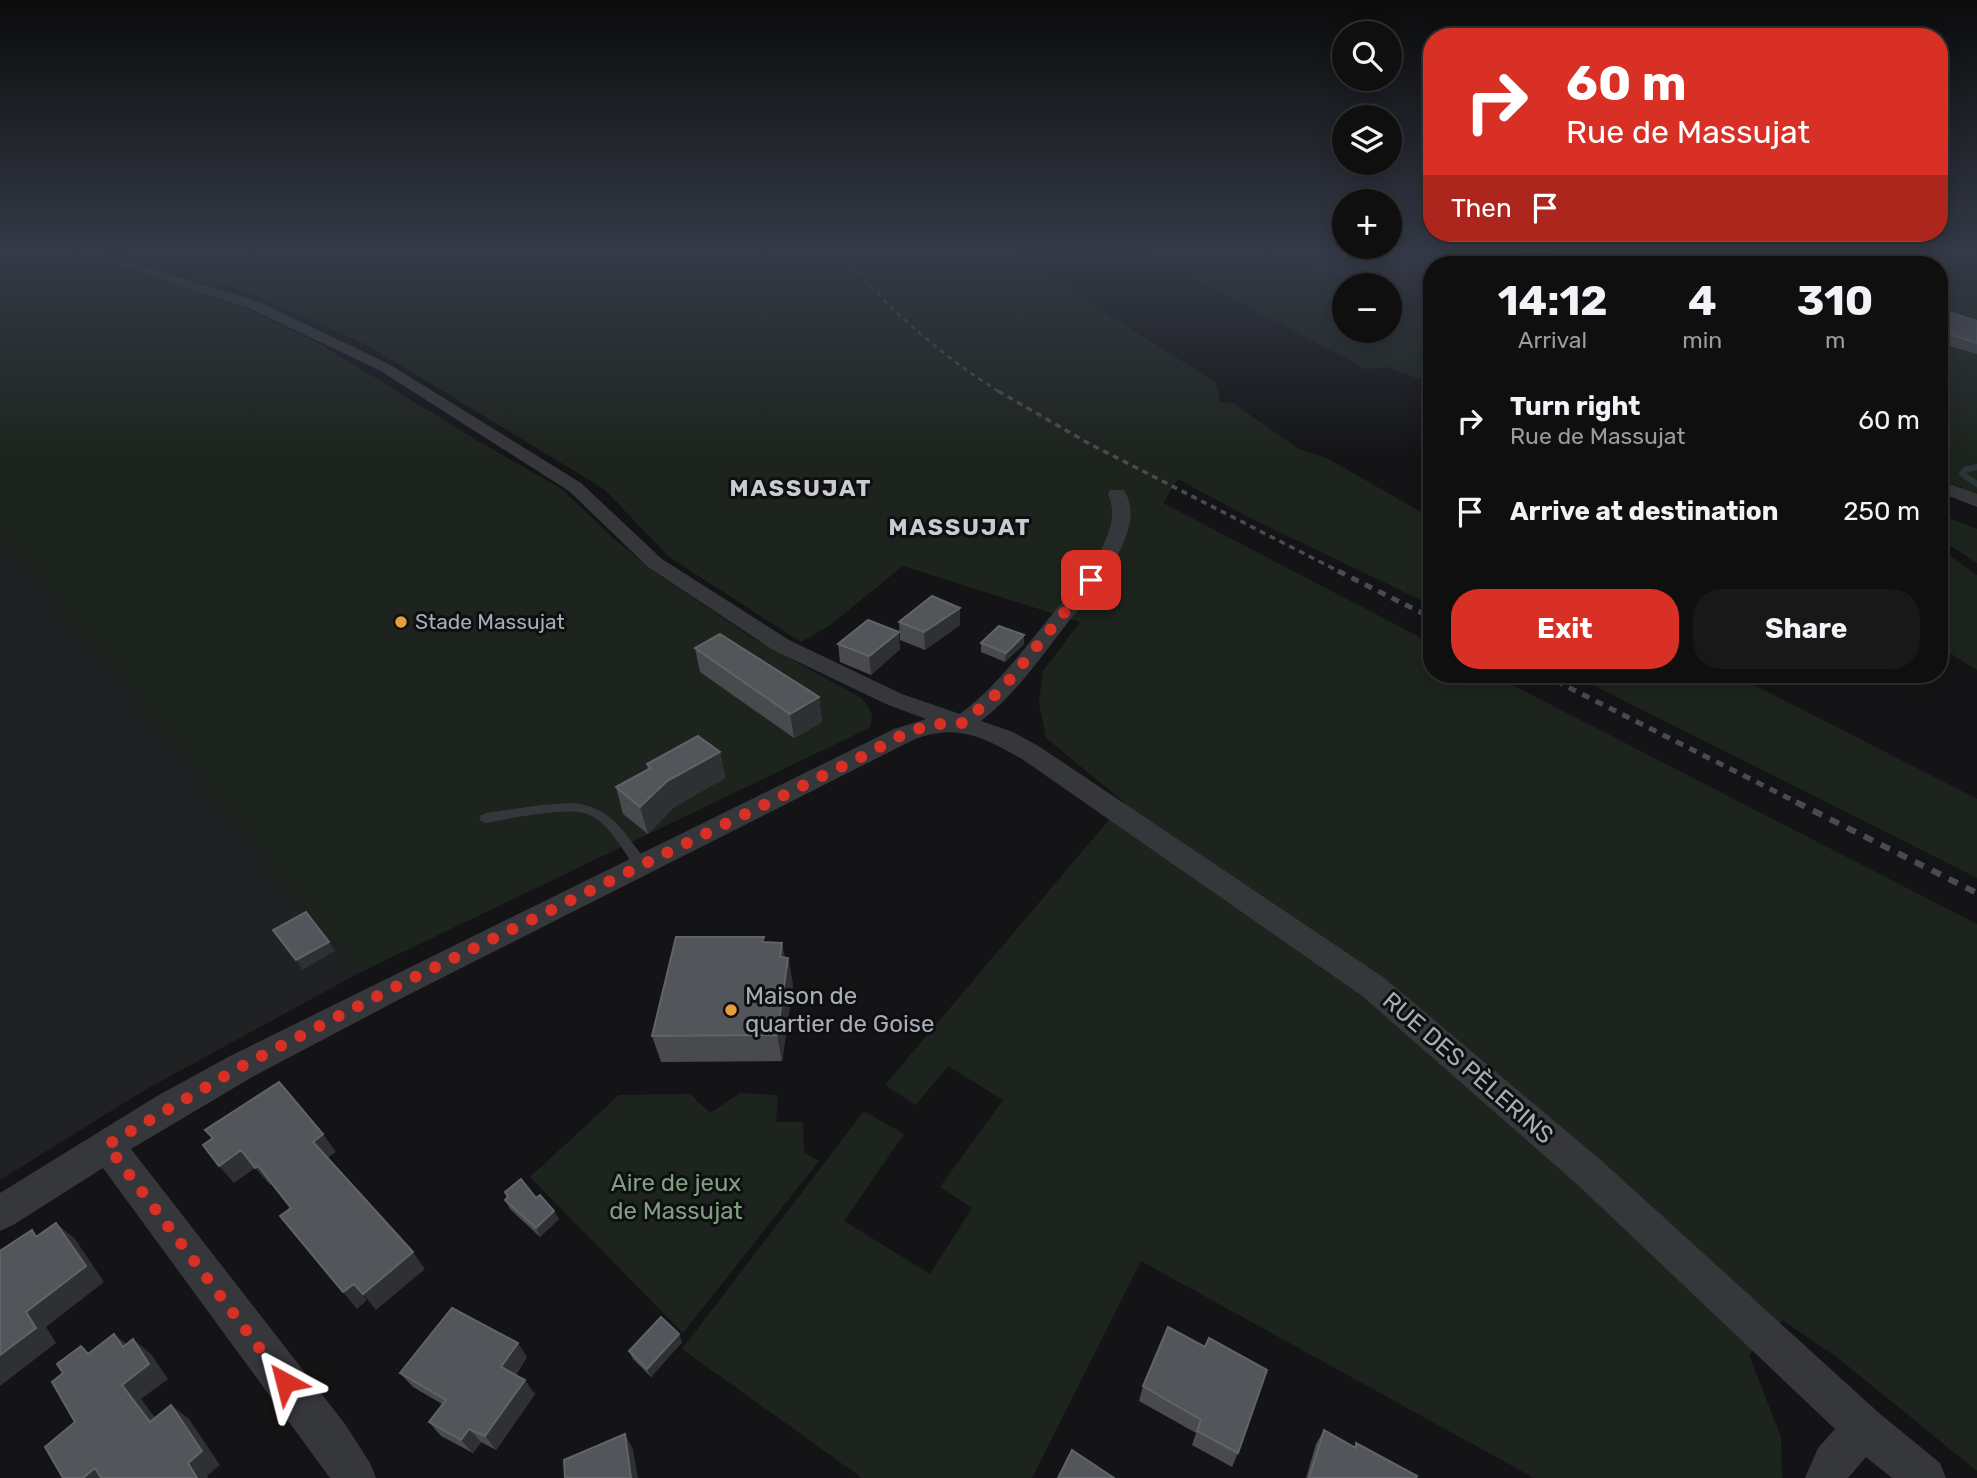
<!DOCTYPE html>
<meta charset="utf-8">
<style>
body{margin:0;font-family:Rubik,sans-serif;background:#181819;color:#f1f3f6;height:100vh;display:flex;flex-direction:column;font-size:26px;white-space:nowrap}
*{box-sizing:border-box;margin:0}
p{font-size:23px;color:#9b9c9f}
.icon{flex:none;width:38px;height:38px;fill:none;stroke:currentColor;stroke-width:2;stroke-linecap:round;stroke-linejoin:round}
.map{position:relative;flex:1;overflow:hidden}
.panel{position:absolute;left:1423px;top:256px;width:525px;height:427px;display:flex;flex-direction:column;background:#0f0f10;border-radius:28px;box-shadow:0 4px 18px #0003,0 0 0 2px #2f2f30}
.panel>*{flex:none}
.banner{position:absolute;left:1423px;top:28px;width:525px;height:214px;border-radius:28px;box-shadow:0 4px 18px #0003,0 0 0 2px #2f2f30;background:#d93025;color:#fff;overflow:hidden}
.controls{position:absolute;left:1332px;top:21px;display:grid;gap:14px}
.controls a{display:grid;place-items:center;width:70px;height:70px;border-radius:50%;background:#0f0f10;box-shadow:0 4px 18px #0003,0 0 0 2px #2f2f30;font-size:35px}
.pin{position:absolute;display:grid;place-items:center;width:60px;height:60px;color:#fff;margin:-30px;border-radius:14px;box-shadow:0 4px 10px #0006}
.me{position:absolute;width:77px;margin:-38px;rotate:322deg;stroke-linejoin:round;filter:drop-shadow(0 0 5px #0008)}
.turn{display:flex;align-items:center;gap:24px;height:147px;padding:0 28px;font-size:32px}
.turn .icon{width:91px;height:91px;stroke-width:2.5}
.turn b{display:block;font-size:49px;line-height:60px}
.then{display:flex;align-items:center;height:66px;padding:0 28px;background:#0003;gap:14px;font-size:26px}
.eta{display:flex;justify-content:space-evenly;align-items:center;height:119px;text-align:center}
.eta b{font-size:42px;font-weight:700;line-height:49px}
.action{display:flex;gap:14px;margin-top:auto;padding:14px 28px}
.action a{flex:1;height:80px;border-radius:28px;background:#d93025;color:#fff;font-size:28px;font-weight:700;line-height:80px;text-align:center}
.action a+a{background:#181819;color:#f1f3f6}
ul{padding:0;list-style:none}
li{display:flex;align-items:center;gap:21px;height:91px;padding:0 28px}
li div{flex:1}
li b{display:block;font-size:26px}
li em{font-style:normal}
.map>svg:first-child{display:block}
</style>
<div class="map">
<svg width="1977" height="1478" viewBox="0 0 1977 1478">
<rect width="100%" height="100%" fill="#141416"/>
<path fill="#202123" d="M1268,251H1444L1449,252L1452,261L1459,264H1432L1431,319L1390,299V285H1353Z
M0,532L359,973L145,1090L0,1180Z"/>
<path fill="#1d241d" d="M0,251H62L204,293L246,308L320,344L478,441L562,489L612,537L655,572L751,637L861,698C870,709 876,715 869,728L359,973L0,532Z
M138,251H1008L1215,382L1221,402L1233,403L1299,449L1327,458L1431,518V605L1250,518L1178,479L1163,503L1431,643L1432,674H1491L1977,924V1471L1838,1358L1782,1320L1749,1355L1781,1437L1782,1478H1534L1141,1261L1032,1478H862L682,1349L864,1111L904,1134L844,1221L930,1274L972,1208L940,1187L1003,1100L948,1066L916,1105L885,1085L1124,802L1046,738L1039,703L1043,671L1080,622L903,566L829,626L801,642L669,557L604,489L365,344L243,290L114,257Z
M1144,251H1268L1353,285H1344V331H1390V299L1393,300L1431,319V380L1415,378L1388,367L1366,369Z
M1444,251H1524L1519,254L1534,264H1459L1452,261L1449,252Z
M1543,251H1977V495L1939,478V264H1591Z
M1939,514L1977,529V563L1939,538Z
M1939,548L1977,575V670L1939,647Z
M1571,674H1733L1977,799V878Z
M740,1093L778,1095L776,1122H803L804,1152L819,1161L683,1333L530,1177L619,1095L690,1094L710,1113Z"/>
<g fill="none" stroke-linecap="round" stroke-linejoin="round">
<path stroke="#2b3439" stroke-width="6" d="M1977,467L1965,470L1962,474L1977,484"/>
<path fill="#36373b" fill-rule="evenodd" d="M573,803C612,807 625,834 647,862L649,866L647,870H637C624,852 611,826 590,815C570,805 509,819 486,823L481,821L479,818L481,815L486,813L542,805Z"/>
<path fill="#36373b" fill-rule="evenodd" d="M72,251H92L259,302L389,364L581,483L662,559L789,640L902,694L960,714C998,686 1025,647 1055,611C1072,590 1091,570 1103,546C1111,529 1116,511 1108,494L1110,490H1124C1133,505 1132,520 1126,536C1114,570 1088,597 1066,625C1040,658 1015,695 981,721L1013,732L1040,747L1383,977L1603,1162L1879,1413L1940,1463L1946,1478H1892L1866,1457L1848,1478H1805L1818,1448L1835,1429L1579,1186L1361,995L1022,759C983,737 955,722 911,741L402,998L254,1076L131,1149L345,1424L370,1463L376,1478H330L103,1168L13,1225L0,1231V1193L157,1096L230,1056L894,729L926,719L886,704L773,650L648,567L569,491L379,370L249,308Z
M1488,251H1503L1520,264H1506Z
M1939,480L1977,494V507L1939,492Z"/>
<path stroke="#494b50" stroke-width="2.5" stroke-dasharray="5 4.5" stroke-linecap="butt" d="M838,251C886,306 938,354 1001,393"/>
<path stroke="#494b50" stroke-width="3.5" stroke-dasharray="6 5" stroke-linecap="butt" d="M998,391L1090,444L1342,573"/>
<path stroke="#494b50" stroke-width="5" stroke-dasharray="8 7" stroke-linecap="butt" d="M1338,571L1432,618
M1542,674L1800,804"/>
<path stroke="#494b50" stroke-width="6" stroke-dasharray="10 9" stroke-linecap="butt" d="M1796,802L1977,893"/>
</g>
<path fill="#484a4e" d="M1939,316L1977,321V354L1939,343Z
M960,608V625L925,650L900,640L899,622Z
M1024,635V644L1005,662L981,652V643Z
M838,644L900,649L871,675L840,662Z
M695,648L819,697L822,722L794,738L700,672Z
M720,752L725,778L674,807L648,834L623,814L616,787L648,770L647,764Z
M765,943L785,958H788L793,985L782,1061L661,1062L652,1036Z
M505,1192L536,1198L559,1219L540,1237L510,1209L505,1200L508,1197Z
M1168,1327L1238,1453L1232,1467L1192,1445L1196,1433L1139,1401L1143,1386Z
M682,1342L651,1377L633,1359L629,1351Z
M527,1357L516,1375L535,1394L496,1450L481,1442L473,1453L441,1436L429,1422L442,1404L413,1387L400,1373Z
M1324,1430L1354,1447L1356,1443L1416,1478H1306L1316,1444Z"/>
<path fill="#2f3033" d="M960,608V625L925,650L924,632Z
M899,632L900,649L871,675L869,656Z
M1024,635V644L1005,662L1006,653Z
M819,697L822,722L794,738L790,714Z
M720,752L725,778L674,807L648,834L640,807L667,781Z
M329,942L335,951L302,970L296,960Z
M782,943L787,967L788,958L793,985L782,1061L777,1035L780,957Z
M323,1134L336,1152L326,1159L313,1142Z
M241,1150L255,1168L234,1183L219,1166Z
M258,1166L273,1183L270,1185L255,1168Z
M554,1211L559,1219L540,1237L536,1228Z
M56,1223L75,1239L104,1282L46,1327L56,1343L0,1386V1355Z
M413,1252L425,1269L376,1310L363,1294Z
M354,1284L367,1300L357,1309L343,1292Z
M114,1334L133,1349L123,1347Z
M679,1334L682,1342L651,1377L647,1369Z
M133,1339L151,1354L168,1379L141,1399L169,1436L150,1422L122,1385Z
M518,1343L527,1357L512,1381L501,1367Z
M525,1380L535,1394L496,1450L485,1436Z
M171,1405L189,1419L220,1465L207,1476L208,1478H197L188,1463Z
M469,1429L481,1442L473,1453L461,1440Z
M625,1434L633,1449L638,1478H631Z
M95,1468L111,1478H83Z"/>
<path fill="#525559" stroke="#606367" stroke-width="2" d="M1949,312L1977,321V343L1939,331V316Z
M932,596L960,608L924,632L899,622Z
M868,620L899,632L869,656L838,644Z
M999,626L1024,635L1006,653L981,643Z
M720,634L819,697L790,714L695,648Z
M698,736L720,752L667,781L640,807L616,787L651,768L647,764Z
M306,912L329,942L296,960L273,930Z
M676,937H764L762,942L782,943L780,957L788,958L777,1035L652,1036Z
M279,1082L323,1134L313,1142L413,1252L363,1294L354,1284L343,1292L280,1216L291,1208L258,1166L255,1168L241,1150L219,1166L203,1145L213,1138L205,1130Z
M521,1179L536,1198L540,1195L554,1211L536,1228L505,1200L508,1197L505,1192Z
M56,1223L86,1266L26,1312L36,1328L0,1355V1251L32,1230L36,1237Z
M452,1308L518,1343L501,1367L525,1380L485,1436L469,1429L461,1440L429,1422L446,1400L400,1373Z
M661,1317L679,1334L647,1369L629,1351Z
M1168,1327L1205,1347L1209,1338L1267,1370L1238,1453L1197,1431L1201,1420L1143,1386Z
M114,1334L123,1347L133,1339L149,1364L122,1385L150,1422L171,1405L202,1451L188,1463L197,1478H101L95,1468L83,1478H63L45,1447L75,1422L52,1382L63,1373L57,1364L81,1346L88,1354Z
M1324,1430L1356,1448V1443L1417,1476L1416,1478H1309Z
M625,1434L631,1478H565L564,1460Z
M1072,1450L1114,1478H1058Z"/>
<linearGradient id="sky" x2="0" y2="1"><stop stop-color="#0b0b0c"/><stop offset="0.55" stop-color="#343a47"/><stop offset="1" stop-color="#343a47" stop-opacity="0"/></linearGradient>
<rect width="1977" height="458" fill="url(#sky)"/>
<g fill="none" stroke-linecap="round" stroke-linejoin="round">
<path stroke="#d93025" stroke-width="12" stroke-dasharray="0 21.6" d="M285,1382L107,1145L242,1066L391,989L869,753C903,734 922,722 963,723L1002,689L1091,580"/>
</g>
<g fill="#e59d3d" stroke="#0f0f11" stroke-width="2.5">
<circle cx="401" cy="622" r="7"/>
<circle cx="731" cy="1010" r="7"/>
</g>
<g text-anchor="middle" stroke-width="6" stroke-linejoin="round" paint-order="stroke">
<g font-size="21" fill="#a7adb5" stroke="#0f0f11" text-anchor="start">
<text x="415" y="629">Stade Massujat</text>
</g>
<g font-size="23" font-weight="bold" letter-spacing="2" fill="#c8cbd2" stroke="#0f0f11">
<text x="801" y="496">MASSUJAT</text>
<text x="960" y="535">MASSUJAT</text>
</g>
<g font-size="24" fill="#a7adb5" stroke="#0f0f11" text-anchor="start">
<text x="745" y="1004">Maison de<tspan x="745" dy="28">quartier de Goise</tspan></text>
</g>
<g font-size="24" fill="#a7adb5" stroke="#0f0f11">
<text transform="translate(1468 1068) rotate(41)" y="8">RUE DES PÈLERINS</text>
</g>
<g font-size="24" fill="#809f7f" stroke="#0f0f11">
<text x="676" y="1191">Aire de jeux<tspan x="676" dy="28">de Massujat</tspan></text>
</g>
</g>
</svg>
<div class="controls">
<a><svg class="icon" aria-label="search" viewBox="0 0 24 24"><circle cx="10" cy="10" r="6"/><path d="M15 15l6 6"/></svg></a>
<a><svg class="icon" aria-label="layers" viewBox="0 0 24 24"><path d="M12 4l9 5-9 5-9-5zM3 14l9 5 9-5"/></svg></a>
<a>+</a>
<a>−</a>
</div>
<div class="pin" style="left:1091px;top:580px;background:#d93025"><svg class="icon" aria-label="arrive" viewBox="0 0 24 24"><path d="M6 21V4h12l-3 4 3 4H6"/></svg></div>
<svg class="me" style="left:285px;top:1382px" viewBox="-20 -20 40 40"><path d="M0-17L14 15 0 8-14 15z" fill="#d93025" stroke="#fff" stroke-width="4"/></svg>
<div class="banner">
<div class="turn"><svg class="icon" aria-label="right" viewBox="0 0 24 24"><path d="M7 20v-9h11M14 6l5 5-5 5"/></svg><div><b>60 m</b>Rue de Massujat</div></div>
<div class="then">Then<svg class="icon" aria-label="arrive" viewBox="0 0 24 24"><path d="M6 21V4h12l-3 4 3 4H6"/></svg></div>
</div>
<section class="panel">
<div class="eta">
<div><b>14:12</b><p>Arrival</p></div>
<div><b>4</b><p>min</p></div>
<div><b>310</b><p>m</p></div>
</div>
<ul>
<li><svg class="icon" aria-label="right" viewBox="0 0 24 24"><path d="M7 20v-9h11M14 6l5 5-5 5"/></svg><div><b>Turn right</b><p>Rue de Massujat</p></div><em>60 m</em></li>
<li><svg class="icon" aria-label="arrive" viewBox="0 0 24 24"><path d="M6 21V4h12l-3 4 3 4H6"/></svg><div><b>Arrive at destination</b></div><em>250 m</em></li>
</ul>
<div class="action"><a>Exit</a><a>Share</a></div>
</section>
</div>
